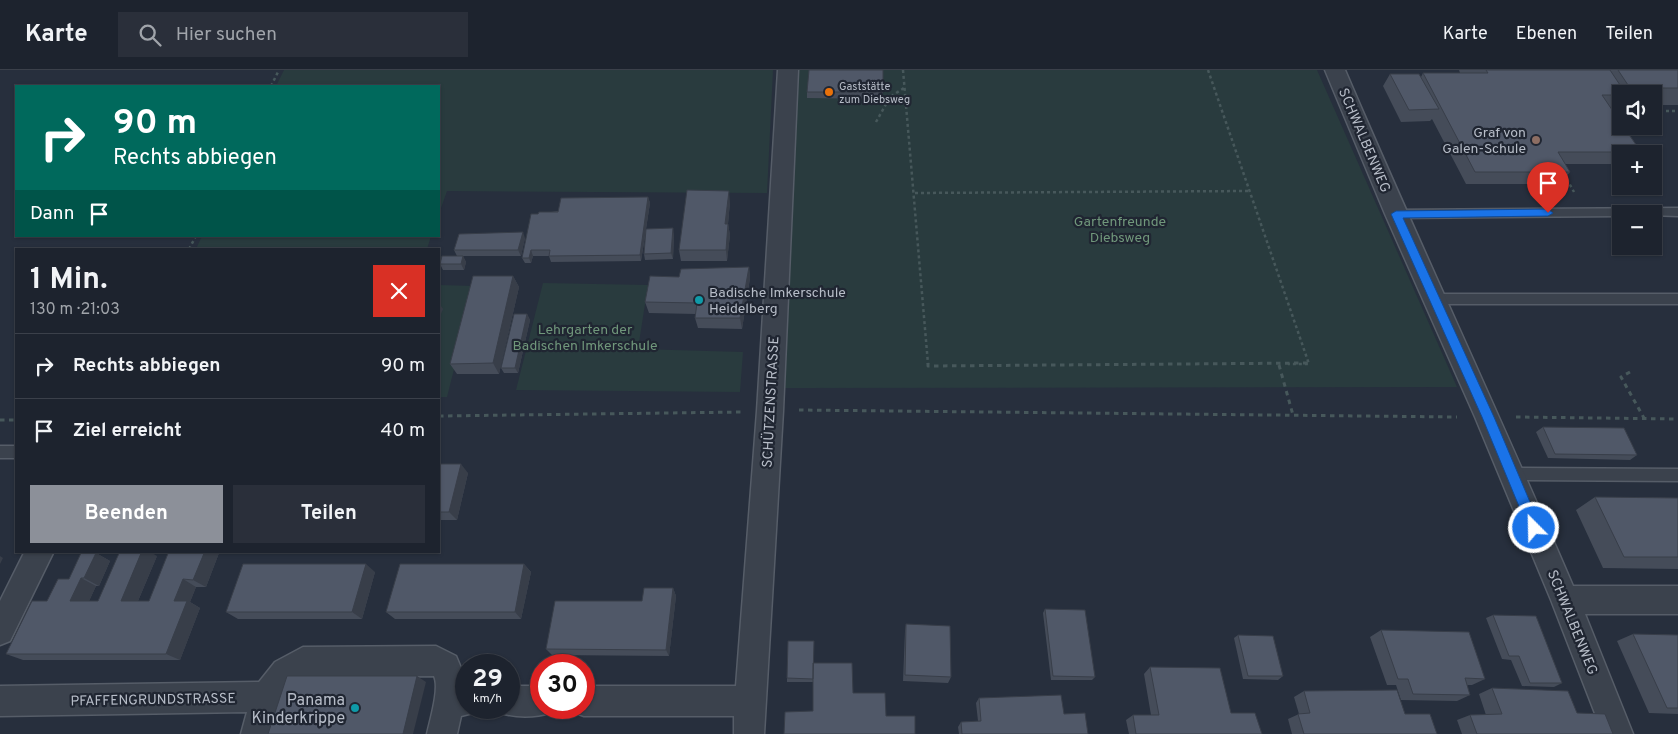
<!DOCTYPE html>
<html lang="de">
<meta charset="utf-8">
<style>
body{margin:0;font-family:Overpass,sans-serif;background:#2a2f3a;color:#f1f3f6;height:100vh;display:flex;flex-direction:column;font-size:19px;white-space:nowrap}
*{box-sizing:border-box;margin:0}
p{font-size:16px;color:#a0a4aa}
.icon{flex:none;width:28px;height:28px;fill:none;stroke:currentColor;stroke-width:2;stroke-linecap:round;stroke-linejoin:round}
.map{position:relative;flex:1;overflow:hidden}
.drawer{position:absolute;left:15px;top:178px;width:425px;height:305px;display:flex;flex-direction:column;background:#1d232e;border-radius:0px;box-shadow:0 1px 4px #0004,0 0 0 1px #3b404a}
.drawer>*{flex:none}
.banner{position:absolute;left:15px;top:15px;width:425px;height:152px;border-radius:0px;box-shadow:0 1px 4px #0004,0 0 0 1px #3b404a;background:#00695c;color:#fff;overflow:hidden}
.controls{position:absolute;left:1612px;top:15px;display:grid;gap:10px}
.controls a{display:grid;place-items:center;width:50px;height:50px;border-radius:0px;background:#1d232e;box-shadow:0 1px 4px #0004,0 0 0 1px #3b404a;font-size:25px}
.speed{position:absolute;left:455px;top:584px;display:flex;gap:10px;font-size:25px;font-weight:700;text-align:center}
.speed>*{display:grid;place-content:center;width:65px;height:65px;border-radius:50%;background:#1d232e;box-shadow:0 1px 4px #0004,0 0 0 1px #3b404a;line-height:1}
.speed small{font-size:12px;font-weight:400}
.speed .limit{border:8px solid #d22;background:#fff;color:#111}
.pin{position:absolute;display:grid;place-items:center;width:42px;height:42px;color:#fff;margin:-51px -21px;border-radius:50% 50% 50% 0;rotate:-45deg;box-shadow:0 0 5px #0007}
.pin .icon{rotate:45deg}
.me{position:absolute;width:55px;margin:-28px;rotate:337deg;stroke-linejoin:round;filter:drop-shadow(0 0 4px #0008)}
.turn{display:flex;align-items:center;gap:18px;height:105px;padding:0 15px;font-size:22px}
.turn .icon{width:65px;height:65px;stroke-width:2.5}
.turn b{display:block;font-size:35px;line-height:42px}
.then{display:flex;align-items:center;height:48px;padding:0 15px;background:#0003;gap:10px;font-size:19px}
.round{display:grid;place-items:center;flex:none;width:52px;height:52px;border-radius:0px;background:#2a2f3a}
.head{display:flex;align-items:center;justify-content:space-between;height:85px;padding:0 15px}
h1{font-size:30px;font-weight:700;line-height:38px}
.primary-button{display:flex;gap:10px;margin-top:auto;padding:10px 15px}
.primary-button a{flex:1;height:58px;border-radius:0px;background:#8c9099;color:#fff;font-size:20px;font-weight:700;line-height:58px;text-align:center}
.primary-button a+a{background:#2a2f3a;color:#f1f3f6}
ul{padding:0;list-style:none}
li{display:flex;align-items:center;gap:15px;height:65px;padding:0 15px;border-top:1px solid #3b404a}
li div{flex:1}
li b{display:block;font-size:19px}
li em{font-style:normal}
header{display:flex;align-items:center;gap:30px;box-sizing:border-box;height:70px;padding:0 25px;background:#1d232e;border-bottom:1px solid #3b404a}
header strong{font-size:24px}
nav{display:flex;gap:28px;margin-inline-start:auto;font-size:18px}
.search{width:350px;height:45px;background:#2a2f3a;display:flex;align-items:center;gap:12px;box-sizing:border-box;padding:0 18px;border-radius:0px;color:#a0a4aa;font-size:19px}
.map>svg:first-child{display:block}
</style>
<header>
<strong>Karte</strong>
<div class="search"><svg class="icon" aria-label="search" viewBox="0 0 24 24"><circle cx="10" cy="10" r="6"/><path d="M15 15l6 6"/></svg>Hier suchen</div>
<nav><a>Karte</a><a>Ebenen</a><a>Teilen</a></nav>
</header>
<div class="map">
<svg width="1678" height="664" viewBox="0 0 1678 664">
<rect width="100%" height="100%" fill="#272f3d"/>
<path fill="#293b3e" d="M284,0H773L767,123L447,121L439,144V16H276Z
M795,0H1317L1457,317L783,318Z
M202,166H431L427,179H196Z
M543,213L648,215L638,279L743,282L740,322L516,320Z
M439,215L475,216L447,327H439Z"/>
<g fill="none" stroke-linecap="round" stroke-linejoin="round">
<defs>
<path id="service" d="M1678,138V146L1621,144V146L1396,148L1391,144L1396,140Z
M1434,224H1678V234H1434L1428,229Z
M0,376H16V388H0Z
M1512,398L1678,399V411L1512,410L1507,408L1505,404L1507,400Z"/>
<path id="minor" d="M778,0H798L783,341L764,664H734V646H584L573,642L572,638H584V616H736L757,341Z
M1325,0H1345C1419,173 1499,343 1573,516H1678V544H1585L1633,664H1603L1551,530L1475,347L1385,144Z
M25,481H54L10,571L0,575V531Z
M436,576L456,586L466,610V638H478L477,642L461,646L457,664H427C430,650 440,618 434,606L305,607C282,620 278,641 271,664H241L247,642L0,646V616L259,612L275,592L303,577Z
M509,616H541V638H553L552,642C535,648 515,648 498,642L497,638H509Z"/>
</defs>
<use href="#service" stroke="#565d68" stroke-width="3"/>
<use href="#minor" stroke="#565d68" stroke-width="3"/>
<path stroke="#47585b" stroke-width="2.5" stroke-dasharray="3 3" stroke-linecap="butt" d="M903,0L928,294
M1208,0L1309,294H1288
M271,16L279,0
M1654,41H1678
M1612,42H1621
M876,52L890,27L904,18
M1564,104L1574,122
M915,123L1249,121
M189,179L196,166"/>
<path stroke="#47585b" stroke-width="3" stroke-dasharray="4.5 4.5" stroke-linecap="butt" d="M928,293V296L1309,293
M1279,295L1293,345
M1630,302L1621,307L1644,348
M799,340L1457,347
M439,346L742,342
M1516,347L1678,349
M0,350H16"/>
<use href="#service" fill="#3b424d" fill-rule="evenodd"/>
<use href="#minor" fill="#3b424d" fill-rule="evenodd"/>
</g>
<path fill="#454c59" d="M1459,0H1678V35H1654V24H1621V35H1618L1616,37H1611L1641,82L1639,84H1621V94H1565L1570,102L1559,114H1466L1432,49L1430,51L1401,52L1383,16L1390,4L1421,7L1423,3H1460Z
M807,22H883V29L807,28Z
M648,127L650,133L646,159L674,164L673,189L645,190L644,184L646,161L641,191L551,192L549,186H533L531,193H525L522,188L538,144Z
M730,132L728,154L730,165L727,191H681L679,180Z
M525,168L521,186H457L454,180Z
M463,186L466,192L464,200H443L440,194Z
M749,197L750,208L742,259L698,258L695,248L696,244L649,243L645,232L679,207Z
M513,206L519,217L499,304H457L450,294Z
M527,244L530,250L518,303H504L501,298Z
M1543,357L1637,385L1630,390L1548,388L1536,362Z
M439,394L468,403L457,450H439Z
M1595,427L1678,428V499L1603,498L1576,440Z
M96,483L110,491L99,516H96L89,531H98L157,486L138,531H149L219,483L206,517H196L190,532L200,538L180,590H23L6,584L47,531L69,509Z
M524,494L531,502L521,549H395L386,542Z
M375,502L362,549H238L226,542Z
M673,518L676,526L669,586L552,585L546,579L642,531Z
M1045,539L1095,607L1092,610H1051L1043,543Z
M1493,545L1562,613L1554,617L1522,616L1511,590L1502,589L1486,548Z
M906,554L951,607L948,613L903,611L905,561Z
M1381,560L1485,609L1472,615H1467L1470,625L1457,631L1401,630L1396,615H1387L1370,567Z
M1633,564L1678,565V644L1649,643L1617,571Z
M1238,565L1283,606L1278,610L1243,609L1234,568Z
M814,593L853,623L886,646L813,641V612H787V608Z
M1150,597L1231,643L1262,664H1129L1126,650L1133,645H1151L1144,604Z
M1492,618L1577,643L1613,664H1462L1457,650L1470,645H1486L1479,624Z
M1304,621L1405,644L1437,664H1292L1288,649L1299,644L1294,627Z
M979,628L1064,644L1088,664H959L958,657L961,652L978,651L976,633Z"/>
<path fill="#383e49" d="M729,121L730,132L728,154L730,165L727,191L726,180L725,154Z
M648,127L650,133L641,191L640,185Z
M673,158L674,164L673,189L671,183Z
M523,162L525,168L521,186L518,180Z
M531,180L533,186L531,193L529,188Z
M463,186L466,192L464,200L461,194Z
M749,197L750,208L742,259L740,248Z
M513,206L519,217L499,304L493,293Z
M439,233L443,239L439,249Z
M527,244L530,250L518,303L515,298Z
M461,394L468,403L457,450L449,442Z
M142,481H149L157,486L135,538L121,531Z
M205,481H216L219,483L206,517L193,510Z
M96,483L110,491L99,516L84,508Z
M0,486L3,488L0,494Z
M366,494L375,502L362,549L352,542Z
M524,494L531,502L521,549L515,542Z
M81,508L96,516L86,538L70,531Z
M183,509L196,517L190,532L200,538L180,590L166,584L174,531Z
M673,518L676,526L669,586L666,580Z
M417,606L426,612L413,664H403Z"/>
<path fill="#505868" stroke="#383e49" d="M809,0H883V22H807Z
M1486,0H1610L1626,24H1621V25H1602L1621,53V56H1623L1641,82H1558L1570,102H1475L1423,3H1488Z
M1618,0H1678V18H1630Z
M1390,4H1419L1439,39L1409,40Z
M687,120L729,121L725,154H728L726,180H679Z
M648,127L640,185L549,186L550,180H531L529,188H522L531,144H538L539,142H558L561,128Z
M673,158L671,183L644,184L646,159Z
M523,162L518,180H454L459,164Z
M442,186H463L461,194H440Z
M749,197L740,248H695L697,233L645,232L650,206L679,207L681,199Z
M473,206H513L493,293L450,294Z
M514,244H527L515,298H501Z
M1543,357L1624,358L1637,385L1555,384Z
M439,394H461L449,442H439Z
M1595,427L1678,428V487H1624Z
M120,481H142L121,531H149L169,481H205L193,510L183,509L174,531H187L166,584H6L32,531H47L58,509H69L81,483H96L84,508H81L70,531H98Z
M243,494H366L352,542H226Z
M400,494H524L515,542H386Z
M644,518H673L666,580L546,579L555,531H642Z
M1045,539L1085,540L1095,607L1053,606Z
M1493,545L1536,546L1562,613H1530L1519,586H1509Z
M906,554L950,556L951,607L905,605Z
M1381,560L1469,562L1485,609L1465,608L1470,625L1413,624L1408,609H1398Z
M1633,564L1678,565V638H1667Z
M1238,565L1273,566L1283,606H1248Z
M788,571H814L813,609L787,608Z
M813,593H852L853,623H885L886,646H915V664H784L785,642L813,641Z
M1150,597L1220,598L1231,643H1255L1262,664H1136L1133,645H1159Z
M287,606H417L403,664H268Z
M1492,618L1568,621L1577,643L1605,644L1613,664H1477L1470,645L1502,644Z
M1397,620L1405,644H1430L1437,664H1304L1298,644L1310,643L1304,621Z
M1061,625L1064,644L1085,643L1088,664H962L961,652L981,651L979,628Z"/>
<path fill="#1a73e8" stroke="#114b97" d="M1548,139L1553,143L1548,146L1403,148L1494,347L1541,458L1539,462L1534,463L1530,462L1528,458L1482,347L1391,144L1396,141Z"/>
<circle fill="#e8710a" stroke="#202632" stroke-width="2" cx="829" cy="22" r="5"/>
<circle fill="#8d6e63" stroke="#202632" stroke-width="2" cx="1536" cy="70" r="5"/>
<g fill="#0f9aa8" stroke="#202632" stroke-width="2">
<circle cx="699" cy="230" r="5"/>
<circle cx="355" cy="638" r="5"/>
</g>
<g text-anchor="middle" stroke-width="4.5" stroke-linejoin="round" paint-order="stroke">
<g font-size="11" fill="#b7bdc8" stroke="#202632" text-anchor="start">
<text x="839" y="20">Gaststätte<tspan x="839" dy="13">zum Diebsweg</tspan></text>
</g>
<g font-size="14" fill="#b7bdc8" stroke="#202632" text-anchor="end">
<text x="1526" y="67">Graf von<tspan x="1526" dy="16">Galen-Schule</tspan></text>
<text x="709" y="227" text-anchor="start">Badische Imkerschule<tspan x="709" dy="16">Heidelberg</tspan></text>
</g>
<g font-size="14" fill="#b7bdc8" stroke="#202632">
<text transform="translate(1365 70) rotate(67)" y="5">SCHWALBENWEG</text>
<text transform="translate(770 332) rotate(-87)" y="5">SCHÜTZENSTRASSE</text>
<text transform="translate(1573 552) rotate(68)" y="5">SCHWALBENWEG</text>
<text transform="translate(153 629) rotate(-1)" y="5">PFAFFENGRUNDSTRASSE</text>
</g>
<g font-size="14" fill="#70977b" stroke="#202632">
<text x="1120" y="156">Gartenfreunde<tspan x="1120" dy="16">Diebsweg</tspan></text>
<text x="585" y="264">Lehrgarten der<tspan x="585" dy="16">Badischen Imkerschule</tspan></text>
</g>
<g font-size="16" fill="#b7bdc8" stroke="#202632" text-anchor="end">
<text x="345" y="635">Panama<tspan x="345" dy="18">Kinderkrippe</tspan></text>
</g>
</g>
</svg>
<div class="controls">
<a><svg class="icon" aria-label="sound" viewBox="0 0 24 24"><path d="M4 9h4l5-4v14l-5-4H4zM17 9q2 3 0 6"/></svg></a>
<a>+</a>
<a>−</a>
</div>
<div class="speed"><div>29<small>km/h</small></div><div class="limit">30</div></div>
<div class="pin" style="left:1548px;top:143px;background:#d93025"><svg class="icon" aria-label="arrive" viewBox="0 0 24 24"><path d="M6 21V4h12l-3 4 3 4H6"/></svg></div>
<svg class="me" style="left:1534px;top:458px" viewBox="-20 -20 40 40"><circle r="17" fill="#1a73e8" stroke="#fff" stroke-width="3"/><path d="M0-11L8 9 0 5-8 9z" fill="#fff"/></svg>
<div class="banner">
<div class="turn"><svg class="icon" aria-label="right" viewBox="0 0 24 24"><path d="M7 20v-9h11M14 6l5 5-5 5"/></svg><div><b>90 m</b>Rechts abbiegen</div></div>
<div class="then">Dann<svg class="icon" aria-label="arrive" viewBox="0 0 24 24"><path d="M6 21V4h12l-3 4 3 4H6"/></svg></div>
</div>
<section class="drawer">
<div class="head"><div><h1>1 Min.</h1><p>130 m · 21:03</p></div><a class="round" style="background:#d93025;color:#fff"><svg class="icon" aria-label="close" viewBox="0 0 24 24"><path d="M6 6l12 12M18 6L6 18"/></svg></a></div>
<ul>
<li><svg class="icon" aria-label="right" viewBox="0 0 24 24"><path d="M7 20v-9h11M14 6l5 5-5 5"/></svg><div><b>Rechts abbiegen</b></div><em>90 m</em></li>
<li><svg class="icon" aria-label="arrive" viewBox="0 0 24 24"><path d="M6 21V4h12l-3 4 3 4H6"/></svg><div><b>Ziel erreicht</b></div><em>40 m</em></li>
</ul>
<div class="primary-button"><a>Beenden</a><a>Teilen</a></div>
</section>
</div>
